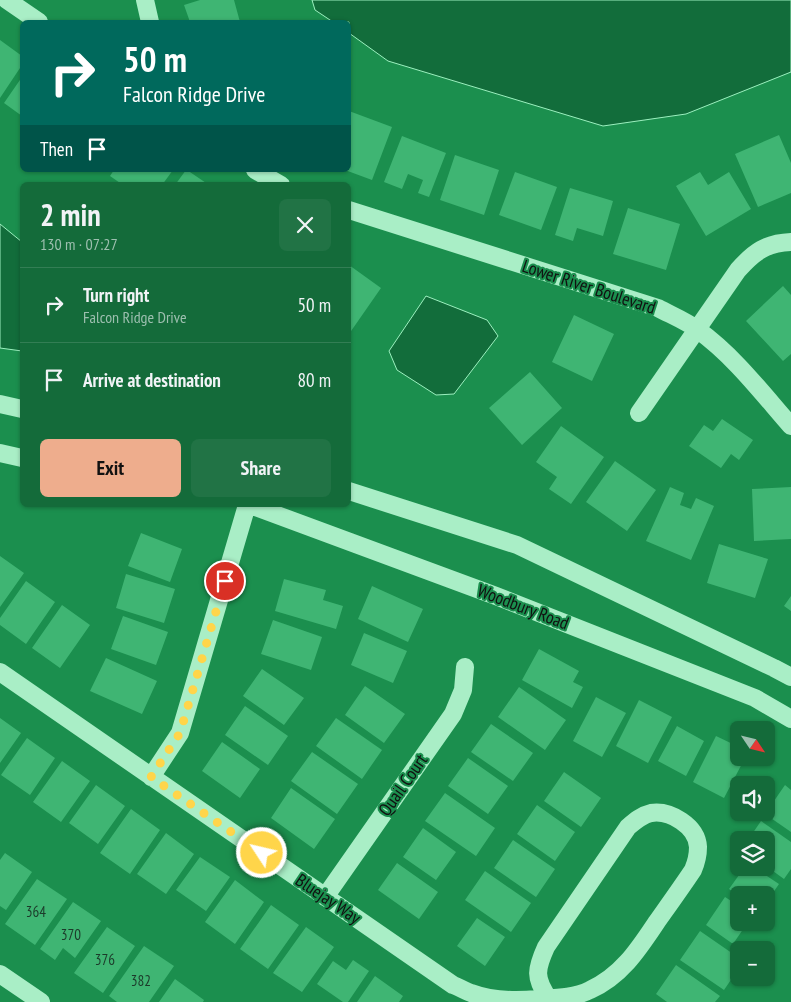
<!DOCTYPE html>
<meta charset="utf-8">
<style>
body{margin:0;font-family:"PT Sans Narrow",sans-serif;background:#217345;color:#f1f3f6;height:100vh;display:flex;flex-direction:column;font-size:19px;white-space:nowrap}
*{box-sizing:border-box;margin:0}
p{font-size:16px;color:#9dbfaf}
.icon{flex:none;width:28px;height:28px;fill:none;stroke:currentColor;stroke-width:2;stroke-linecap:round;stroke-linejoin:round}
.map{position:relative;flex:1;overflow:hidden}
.sheet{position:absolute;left:20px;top:182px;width:331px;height:325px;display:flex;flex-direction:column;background:#146b3a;border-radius:8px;box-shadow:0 1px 4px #0004}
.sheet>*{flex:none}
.guide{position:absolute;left:20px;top:20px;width:331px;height:152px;border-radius:8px;box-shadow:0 1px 4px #0004;background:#00695c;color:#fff;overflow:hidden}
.needle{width:32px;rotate:125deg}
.buttons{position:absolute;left:730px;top:721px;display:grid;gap:10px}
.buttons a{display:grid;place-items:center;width:45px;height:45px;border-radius:8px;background:#146b3a;box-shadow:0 1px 4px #0004;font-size:25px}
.pin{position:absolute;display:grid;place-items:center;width:42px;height:42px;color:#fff;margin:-21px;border:2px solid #fff;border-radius:50%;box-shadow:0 1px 5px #0007}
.me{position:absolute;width:55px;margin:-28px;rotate:305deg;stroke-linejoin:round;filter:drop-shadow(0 0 4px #0008)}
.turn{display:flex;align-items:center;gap:18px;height:105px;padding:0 20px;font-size:22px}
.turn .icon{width:65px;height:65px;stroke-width:2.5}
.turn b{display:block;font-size:35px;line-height:42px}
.then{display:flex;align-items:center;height:48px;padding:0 20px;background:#0003;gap:10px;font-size:19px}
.round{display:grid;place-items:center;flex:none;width:52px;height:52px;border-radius:8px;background:#217345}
.overview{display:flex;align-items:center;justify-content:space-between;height:85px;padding:0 20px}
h1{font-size:30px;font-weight:700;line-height:38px}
.primary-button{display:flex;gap:10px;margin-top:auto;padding:10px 20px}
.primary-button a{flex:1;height:58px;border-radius:8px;background:#eead8d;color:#111;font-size:20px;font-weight:700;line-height:58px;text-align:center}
.primary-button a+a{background:#217345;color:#f1f3f6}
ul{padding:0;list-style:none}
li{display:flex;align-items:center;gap:15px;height:75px;padding:0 20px;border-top:1px solid #337e54}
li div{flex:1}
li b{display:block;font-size:19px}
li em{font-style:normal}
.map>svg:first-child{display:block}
</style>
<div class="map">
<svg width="791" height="1002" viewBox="0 0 791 1002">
<rect width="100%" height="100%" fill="#1b8f4e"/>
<path fill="#126d3b" stroke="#9cf0bf" d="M312,0H791V72L686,114L603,126L388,61L349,33V22H333L315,10Z
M0,224L22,242V351L0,348Z
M426,296L487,320L498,336L454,394L436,395L397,370L389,351Z"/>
<path fill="#3fb573" d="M200,0H234L240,22H190L184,5Z
M0,40L22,56V65L0,98Z
M22,77V116L4,103Z
M349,111L392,127L372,180L345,170H349Z
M779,135L791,163V193L758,207L735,154Z
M402,136L446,153L429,197L418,193L423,180L408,174L402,189L384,182Z
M455,155L499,170L484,215L440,200Z
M114,170H173L162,185H123L110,176Z
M186,170H187L209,185H175Z
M515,172L557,187L541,230L499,215Z
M700,172L708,185L729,172L751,209L706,236L676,186Z
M570,188L613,201L603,236L577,228L573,241L555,235Z
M628,208L680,224L666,270L613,254Z
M349,265L381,288L349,334Z
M783,286L791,295V354L783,361L746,321Z
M574,315L614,334L592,381L552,362Z
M530,372L562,408L522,445L489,408Z
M722,419L753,440L739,460L731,454L721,468L689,446L704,425L713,431Z
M561,426L604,457L571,504L549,489L557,477L536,462Z
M615,461L656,490L627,531L586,502Z
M670,487L684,493L680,505L691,509L696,498L714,506L691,560L646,541Z
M791,487V539L754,541L752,489Z
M141,533L182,549L170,582L128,566Z
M719,544L768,559L755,598L707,583Z
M0,556L24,573L0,607Z
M126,574L175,589L164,623L116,608Z
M284,579L326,590L323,600L343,606L336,629L275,611Z
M26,581L55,602L26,644L0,625V618Z
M372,586L423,609L408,642L358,619Z
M791,596V611L784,606Z
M62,605L90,625L60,668L32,648Z
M123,616L168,632L156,665L111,649Z
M273,620L322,637L311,670L261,654Z
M364,633L407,651L393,683L351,665Z
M539,649L579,671L573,682L583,687L572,708L522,680Z
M106,658L157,681L142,714L90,691Z
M262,669L304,698L284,725L243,696Z
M365,686L405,714L384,743L345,715Z
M519,687L566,720L545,750L498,717Z
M596,697L626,713L602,757L573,741Z
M639,700L672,717L648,763L616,746Z
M245,706L288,736L268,765L225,735Z
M0,718L21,733L0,763Z
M336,718L382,750L362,779L316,746Z
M491,724L533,753L513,781L471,752Z
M677,726L704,741L686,776L658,761Z
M716,736L739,747V758H745L724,798L693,782Z
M27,738L55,758L30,795L1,775Z
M222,742L260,769L240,798L202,771Z
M312,752L358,784L337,814L291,781Z
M468,758L508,786L488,814L448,786Z
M62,761L90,781L61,822L33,802Z
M564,772L601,798L581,827L544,801Z
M96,785L125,806L98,844L69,823Z
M785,785L791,790V832L765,814Z
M291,788L335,819L314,849L271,818Z
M445,793L495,828L476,856L425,821Z
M537,805L575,832L555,861L517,834Z
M131,809L160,830L130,874L100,853Z
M761,821L791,842V869L784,879L766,866V840H748Z
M423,828L456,852L436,880L403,857Z
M166,833L194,854L166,894L137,874Z
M513,840L555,869L536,897L494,868Z
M5,853L32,872L6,910L0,906V860Z
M200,857L230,877L206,911L176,890Z
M397,863L438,892L419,919L378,890Z
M744,868H755L779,884L766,903V895H739V896L729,889Z
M485,871L531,903L511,932L465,900Z
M37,879L67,899L35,945L5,924Z
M235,880L264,902L235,944L205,922Z
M725,897L739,906V922H748L733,944L706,925Z
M73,902L101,921L75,958L63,948L55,960L40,949Z
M271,905L299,925L268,969L240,949Z
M477,918L505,937L485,966L457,946Z
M107,927L135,946L103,993L74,973Z
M306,927L334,947L302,992L273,973Z
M700,931L739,958V968L724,990L680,960Z
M144,946L174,966L149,1002H117L109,996Z
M353,960L369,971L348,1002H343L317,984L333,961L346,970Z
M676,965L720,996L715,1002H667L656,994Z
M375,976L403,996L399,1002H357Z
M175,979L204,1000L203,1002H159Z"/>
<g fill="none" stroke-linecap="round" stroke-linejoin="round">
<path stroke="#a9eec6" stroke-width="18" d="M7,0L39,22
M145,0L150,22
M255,170L281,185
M349,210L658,308C671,315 686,321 698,330C734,356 762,393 791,426
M0,404L22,409
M639,413L738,270C754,252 766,243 791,242
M0,453L22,458
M349,491L517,545L774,668L791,677
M250,505L496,596L755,698L791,719
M0,672L453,985C459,987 465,991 471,993C492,1001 516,1001 538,999C556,998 574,998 590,990C621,976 638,950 656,923C668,906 681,888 693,870C696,863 698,855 698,847C697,826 670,810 651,813C642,815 635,821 628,827L546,947C536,969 534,978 549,999
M151,777L180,733L247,505
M325,897L453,714L463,690L465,667
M0,974L41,1002"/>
</g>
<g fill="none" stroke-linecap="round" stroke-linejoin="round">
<path stroke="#ffd54a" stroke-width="9" stroke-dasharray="0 16.2" d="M225,581L180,733L151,777L262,853"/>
</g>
<g text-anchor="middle" stroke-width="4" stroke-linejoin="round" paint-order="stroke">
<g font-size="15" fill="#1c3a2a">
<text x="36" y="917">364</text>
<text x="71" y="940">370</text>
<text x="105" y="965">376</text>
<text x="141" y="986">382</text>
</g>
<g font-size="18" fill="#111" stroke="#1b8f4e">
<text transform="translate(589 287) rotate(18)" y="6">Lower River Boulevard</text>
<text transform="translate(523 607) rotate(21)" y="6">Woodbury Road</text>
<text transform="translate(403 785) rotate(-55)" y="6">Quail Court</text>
<text transform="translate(328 899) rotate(34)" y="6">Bluejay Way</text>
</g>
</g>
</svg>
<div class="buttons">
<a><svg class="needle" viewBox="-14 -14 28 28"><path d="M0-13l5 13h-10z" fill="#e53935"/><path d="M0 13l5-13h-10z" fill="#9dbfaf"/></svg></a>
<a><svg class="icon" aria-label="sound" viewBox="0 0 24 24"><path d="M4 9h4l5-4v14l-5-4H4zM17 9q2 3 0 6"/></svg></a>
<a><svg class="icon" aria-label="layers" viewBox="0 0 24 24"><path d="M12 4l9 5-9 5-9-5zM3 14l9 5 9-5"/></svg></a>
<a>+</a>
<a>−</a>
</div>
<div class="pin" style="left:225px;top:581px;background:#d93025"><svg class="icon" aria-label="arrive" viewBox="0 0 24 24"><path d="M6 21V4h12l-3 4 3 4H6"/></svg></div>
<svg class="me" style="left:262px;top:853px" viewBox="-20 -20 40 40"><circle r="17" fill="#ffd54a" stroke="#fff" stroke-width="3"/><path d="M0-11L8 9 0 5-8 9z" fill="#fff"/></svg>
<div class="guide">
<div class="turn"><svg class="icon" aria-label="right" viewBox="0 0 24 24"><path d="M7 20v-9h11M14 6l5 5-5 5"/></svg><div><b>50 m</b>Falcon Ridge Drive</div></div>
<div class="then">Then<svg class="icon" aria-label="arrive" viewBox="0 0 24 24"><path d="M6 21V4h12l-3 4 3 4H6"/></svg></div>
</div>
<section class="sheet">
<div class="overview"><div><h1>2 min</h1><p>130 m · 07:27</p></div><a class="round"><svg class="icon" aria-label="close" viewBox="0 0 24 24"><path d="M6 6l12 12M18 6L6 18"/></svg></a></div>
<ul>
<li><svg class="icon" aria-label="right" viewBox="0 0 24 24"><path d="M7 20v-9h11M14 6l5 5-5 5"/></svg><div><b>Turn right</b><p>Falcon Ridge Drive</p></div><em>50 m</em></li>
<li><svg class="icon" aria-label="arrive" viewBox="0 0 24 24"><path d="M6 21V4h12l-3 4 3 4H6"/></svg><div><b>Arrive at destination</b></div><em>80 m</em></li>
</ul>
<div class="primary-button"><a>Exit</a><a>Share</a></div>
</section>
</div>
